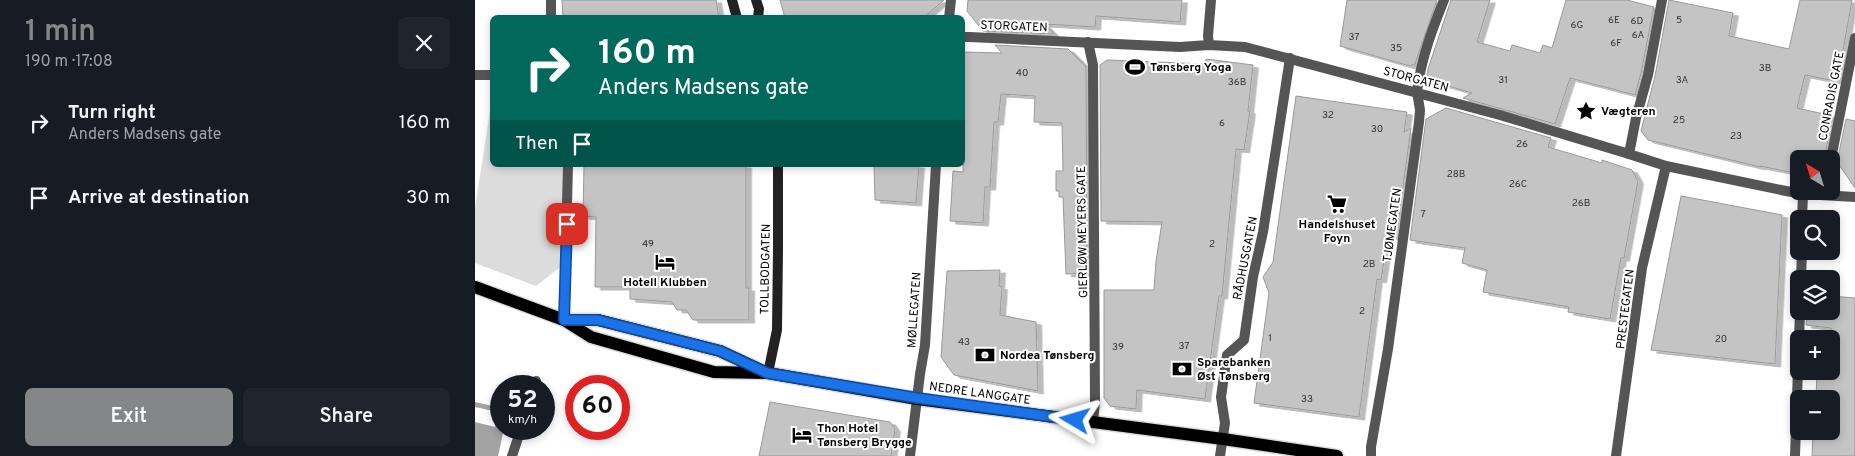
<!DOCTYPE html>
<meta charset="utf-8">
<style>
body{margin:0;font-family:Overpass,sans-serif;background:#20242c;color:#f1f3f6;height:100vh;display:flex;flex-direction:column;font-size:19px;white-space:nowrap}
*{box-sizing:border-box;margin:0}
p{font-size:16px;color:#9ea1a6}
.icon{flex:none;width:28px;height:28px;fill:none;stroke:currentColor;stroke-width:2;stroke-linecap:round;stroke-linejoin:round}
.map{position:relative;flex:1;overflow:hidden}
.details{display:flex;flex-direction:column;background:#171b24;width:475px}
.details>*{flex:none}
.banner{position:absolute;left:15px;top:15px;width:475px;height:152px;border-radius:8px;box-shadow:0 2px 8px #0003;background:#00695c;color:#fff;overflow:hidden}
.needle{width:32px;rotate:322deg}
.fabs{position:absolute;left:1315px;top:150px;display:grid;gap:10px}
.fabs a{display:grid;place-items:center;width:50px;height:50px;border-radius:8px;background:#171b24;box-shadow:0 2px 8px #0003;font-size:25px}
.speed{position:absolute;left:15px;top:375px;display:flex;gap:10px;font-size:25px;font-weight:700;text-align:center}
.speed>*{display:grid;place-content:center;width:65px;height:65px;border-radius:50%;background:#171b24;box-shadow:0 2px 8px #0003;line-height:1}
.speed small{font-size:12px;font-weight:400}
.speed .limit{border:8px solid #d22;background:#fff;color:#111}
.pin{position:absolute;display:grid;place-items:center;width:42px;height:42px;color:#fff;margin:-21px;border-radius:10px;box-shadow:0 2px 8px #0006}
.me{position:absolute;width:55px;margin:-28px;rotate:277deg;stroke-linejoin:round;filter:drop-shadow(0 0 4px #0008)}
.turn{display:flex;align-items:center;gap:18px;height:105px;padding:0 25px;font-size:22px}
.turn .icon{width:65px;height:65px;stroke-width:2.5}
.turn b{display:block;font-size:35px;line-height:42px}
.then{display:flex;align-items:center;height:48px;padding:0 25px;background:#0003;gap:10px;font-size:19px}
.round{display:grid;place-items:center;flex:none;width:52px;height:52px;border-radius:8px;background:#20242c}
.summary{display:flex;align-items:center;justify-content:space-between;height:85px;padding:0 25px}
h1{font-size:30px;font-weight:600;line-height:38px;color:#858687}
.button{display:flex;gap:10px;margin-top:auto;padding:10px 25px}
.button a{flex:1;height:58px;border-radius:8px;background:#858687;color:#fff;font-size:20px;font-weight:600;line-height:58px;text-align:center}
.button a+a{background:#20242c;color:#f1f3f6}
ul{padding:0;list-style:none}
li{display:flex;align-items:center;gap:15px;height:75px;padding:0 25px}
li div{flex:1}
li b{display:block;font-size:19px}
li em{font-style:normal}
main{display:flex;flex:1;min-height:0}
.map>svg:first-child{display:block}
</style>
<main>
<section class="details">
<div class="summary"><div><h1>1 min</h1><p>190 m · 17:08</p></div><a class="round"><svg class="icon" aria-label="close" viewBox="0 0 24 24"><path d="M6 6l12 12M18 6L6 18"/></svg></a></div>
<ul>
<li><svg class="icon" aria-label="right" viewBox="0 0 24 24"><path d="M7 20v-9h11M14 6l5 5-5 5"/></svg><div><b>Turn right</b><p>Anders Madsens gate</p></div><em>160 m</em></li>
<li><svg class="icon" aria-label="arrive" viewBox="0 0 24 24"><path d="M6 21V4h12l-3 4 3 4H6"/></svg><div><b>Arrive at destination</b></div><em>30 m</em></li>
</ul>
<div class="button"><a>Exit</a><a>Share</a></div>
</section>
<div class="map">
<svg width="1380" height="456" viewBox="0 0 1380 456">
<defs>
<filter id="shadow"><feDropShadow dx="5.5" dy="3" stdDeviation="0" flood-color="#0004"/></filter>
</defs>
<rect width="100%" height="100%" fill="#fff"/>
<path fill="#dcdcdc" d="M17,98L18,165H91L88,265L61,286L0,263V208Z"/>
<path fill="#a3a3a3" d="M0,402L22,407L26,412V429H29L23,456H0Z"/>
<path fill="#fff" d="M0,407L23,412L20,427L0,422Z"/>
<path fill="#c4c4c4" stroke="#999" filter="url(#shadow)" d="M87,0H241L244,18H88Z
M305,0H469L448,18H310Z
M493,0H707L705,22L621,16L620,27L569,24L579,34L508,31L492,11Z
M872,0H962L940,64L935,66L865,46Z
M976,0H1015L1002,42L1035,51L1037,45L1065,53L1068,45L1077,48L1091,0H1152L1179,7L1166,73L1160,95L1095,78L1080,124L988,98L997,93L956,81L952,75L953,69Z
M1194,0L1258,13L1254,36L1314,49L1325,0H1377L1366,62L1365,61L1360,81L1330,75L1322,108L1358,116L1349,159H1324V174L1285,166V167L1173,140L1166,131L1180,76Z
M520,45L593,49L611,67L612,273L591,274L588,197H584V191H581V171H588L587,123L559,122L560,96L526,94L523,122H519L515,187H510L508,223L475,221L478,171L488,172V52L527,53Z
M731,59L778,65L773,111H775L769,150L761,149L747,296H744L730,399L662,390L661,409L635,406L629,398V290H679L681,261L687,222L626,221L625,65L632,60L730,64Z
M821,96L932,112L929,132L936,128L921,238L913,236L906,280L902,279L884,417L779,403L794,293L788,277L798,262Z
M971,108L1076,138L1073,147L1127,163V160L1157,170L1163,181L1149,258H1146L1135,319L1093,312L1094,307L1008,292L1012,270L987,263L990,248L935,240L951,119Z
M1371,119L1380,121V188L1362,162Z
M109,165H271V288H274V320H218L211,310H202L197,302L155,299V287H120L121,217L108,216Z
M399,165H444L441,203L400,200Z
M1206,196L1307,215L1300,364L1176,350Z
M525,270L524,286L527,287L525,315L561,322L563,391L479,375L466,357L472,271Z
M1356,296L1380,298V456H1337L1338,431H1356V399H1341L1342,371H1356V328L1331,325L1332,311H1356Z
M295,402L415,422L420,429L416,456H284Z"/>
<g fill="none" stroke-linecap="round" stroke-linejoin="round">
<defs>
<path id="primary" d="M0,287L89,320L116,337L239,372L293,373L442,399L748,439L862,456
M89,320H123L245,351L288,371"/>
</defs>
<use href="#primary" stroke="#dbdbdb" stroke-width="15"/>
<path stroke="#555" stroke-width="10" d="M494,37L705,47L734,45L770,47L1025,115L1154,154
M734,45L733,36L736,0
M942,92C946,59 957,30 969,0
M59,386L61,381
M37,456L46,429
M745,456L750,423L746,397L752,355L769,340L778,277L788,232L798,168L815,58"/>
<path stroke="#555" stroke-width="10" d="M1187,0L1173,75L1161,118L1154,154L1191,166L1311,191L1328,194L1380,197
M76,18V0
M474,18L476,0
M488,37H494
M613,42L618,65L620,402L618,422
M0,75H18
M1356,159L1380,38
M1327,219L1328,194
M1326,279L1327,251
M89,320L93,165
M435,456L445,374L450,345L461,165
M896,456V447L913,349L944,122L945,110L942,92
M1141,456L1167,268L1191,166
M1320,456L1325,311"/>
<path stroke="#222" stroke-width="10" d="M257,0L262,18
M281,0L284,9L283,18
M293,373L302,330L303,249V165"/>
<use href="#primary" stroke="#000" stroke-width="12"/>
</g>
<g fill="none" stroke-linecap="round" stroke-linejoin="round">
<defs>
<path id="route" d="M92,224L89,320H123L245,351L292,373L442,398L600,420"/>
</defs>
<use href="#route" stroke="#114b97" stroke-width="12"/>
<use href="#route" stroke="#1a73e8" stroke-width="9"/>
</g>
<defs>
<symbol id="stadium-bare" viewBox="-9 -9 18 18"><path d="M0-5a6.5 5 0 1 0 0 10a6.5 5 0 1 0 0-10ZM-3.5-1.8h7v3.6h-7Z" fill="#000" stroke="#fff" stroke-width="2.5" paint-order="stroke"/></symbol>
<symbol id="sight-bare" viewBox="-9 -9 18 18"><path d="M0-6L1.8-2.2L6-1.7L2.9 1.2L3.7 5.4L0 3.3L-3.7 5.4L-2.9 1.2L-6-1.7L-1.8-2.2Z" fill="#000" stroke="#fff" stroke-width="2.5" paint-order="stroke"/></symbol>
<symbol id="supermarket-bare" viewBox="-9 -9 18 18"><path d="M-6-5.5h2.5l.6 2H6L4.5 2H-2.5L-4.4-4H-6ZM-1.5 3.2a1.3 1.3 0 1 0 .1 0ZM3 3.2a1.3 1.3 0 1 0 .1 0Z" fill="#000" stroke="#fff" stroke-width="2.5" paint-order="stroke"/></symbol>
<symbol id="hotel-bare" viewBox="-9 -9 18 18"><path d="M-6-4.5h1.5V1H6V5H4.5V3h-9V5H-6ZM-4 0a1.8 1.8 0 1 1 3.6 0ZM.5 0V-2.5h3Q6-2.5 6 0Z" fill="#000" stroke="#fff" stroke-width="2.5" paint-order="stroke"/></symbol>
<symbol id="bank-bare" viewBox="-9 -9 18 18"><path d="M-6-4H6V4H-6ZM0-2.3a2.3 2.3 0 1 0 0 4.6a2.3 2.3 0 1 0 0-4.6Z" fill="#000" stroke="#fff" stroke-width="2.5" paint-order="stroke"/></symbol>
</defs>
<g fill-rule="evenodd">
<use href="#stadium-bare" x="646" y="53" width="28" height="28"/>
<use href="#sight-bare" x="1097" y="97" width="28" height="28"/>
<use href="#supermarket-bare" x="848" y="190" width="28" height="28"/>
<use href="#hotel-bare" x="176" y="248" width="28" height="28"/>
<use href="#bank-bare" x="496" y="341" width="28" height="28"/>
<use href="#bank-bare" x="693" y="355" width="28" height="28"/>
<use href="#hotel-bare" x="313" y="421" width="28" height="28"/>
</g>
<g text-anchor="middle" stroke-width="4" stroke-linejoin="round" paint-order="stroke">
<g font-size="10" fill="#313131">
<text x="1139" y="23">6E</text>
<text x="1204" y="23">5</text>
<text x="1162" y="24">6D</text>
<text x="1102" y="28">6G</text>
<text x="1163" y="38">6A</text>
<text x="879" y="40">37</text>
<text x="1141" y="46">6F</text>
<text x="921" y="51">35</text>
<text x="1290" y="71">3B</text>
<text x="547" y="76">40</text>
<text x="1028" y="83">31</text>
<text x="1207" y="83">3A</text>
<text x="762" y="85">36B</text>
<text x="853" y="118">32</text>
<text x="1204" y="123">25</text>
<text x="747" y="126">6</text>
<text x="902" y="132">30</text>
<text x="1261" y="139">23</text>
<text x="1047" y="147">26</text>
<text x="981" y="177">28B</text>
<text x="1043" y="187">26C</text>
<text x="1106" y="206">26B</text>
<text x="948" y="217">7</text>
<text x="173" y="247">49</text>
<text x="737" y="247">2</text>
<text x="894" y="267">2B</text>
<text x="887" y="314">2</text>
<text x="795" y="341">1</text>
<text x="1246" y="342">20</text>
<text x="489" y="345">43</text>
<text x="709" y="349">37</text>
<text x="643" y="350">39</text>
<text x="832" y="402">33</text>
</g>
<g font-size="12" fill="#000" stroke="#fff">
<text transform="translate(539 26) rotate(2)" y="4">STORGATEN</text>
<text transform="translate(941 79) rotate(15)" y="4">STORGATEN</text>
<text transform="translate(1356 96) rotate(-79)" y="4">CONRADIS GATE</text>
<text transform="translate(917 225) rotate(-82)" y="4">TJØMEGATEN</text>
<text transform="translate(607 232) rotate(-91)" y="4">GIERLØW MEYERS GATE</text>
<text transform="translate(770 258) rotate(-79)" y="4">RÅDHUSGATEN</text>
<text transform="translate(290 269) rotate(-89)" y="4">TOLLBODGATEN</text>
<text transform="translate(1150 309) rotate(-83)" y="4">PRESTEGATEN</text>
<text transform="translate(439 310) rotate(-86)" y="4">MØLLEGATEN</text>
<text transform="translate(505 393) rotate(8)" y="4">NEDRE LANGGATE</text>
</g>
<g font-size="12" font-weight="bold" fill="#000" stroke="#fff" text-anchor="start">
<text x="675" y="71">Tønsberg Yoga</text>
<text x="1126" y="115">Vægteren</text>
<text x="862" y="228" text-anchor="middle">Handelshuset<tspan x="862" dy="14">Foyn</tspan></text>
<text x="190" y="286" text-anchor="middle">Hotell Klubben</text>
<text x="525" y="359">Nordea Tønsberg</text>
<text x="722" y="366">Sparebanken<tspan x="722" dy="14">Øst Tønsberg</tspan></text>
<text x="342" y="432">Thon Hotel<tspan x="342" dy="14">Tønsberg Brygge</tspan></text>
</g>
</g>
</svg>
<div class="fabs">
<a><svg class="needle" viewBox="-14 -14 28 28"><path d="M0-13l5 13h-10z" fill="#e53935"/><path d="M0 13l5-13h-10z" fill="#9ea1a6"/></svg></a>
<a><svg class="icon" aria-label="search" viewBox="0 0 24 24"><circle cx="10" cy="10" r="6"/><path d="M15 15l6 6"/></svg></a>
<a><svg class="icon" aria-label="layers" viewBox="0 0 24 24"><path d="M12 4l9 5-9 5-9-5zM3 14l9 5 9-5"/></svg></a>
<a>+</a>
<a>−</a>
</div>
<div class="speed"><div>52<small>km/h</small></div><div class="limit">60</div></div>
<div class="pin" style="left:92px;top:224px;background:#d93025"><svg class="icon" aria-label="arrive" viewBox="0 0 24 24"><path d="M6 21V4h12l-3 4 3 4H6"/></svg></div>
<svg class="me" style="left:600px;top:420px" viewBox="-20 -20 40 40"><path d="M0-17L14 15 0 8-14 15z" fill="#1a73e8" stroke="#fff" stroke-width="4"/></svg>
<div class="banner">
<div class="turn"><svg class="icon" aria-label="right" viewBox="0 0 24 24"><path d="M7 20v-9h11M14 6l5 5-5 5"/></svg><div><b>160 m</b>Anders Madsens gate</div></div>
<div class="then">Then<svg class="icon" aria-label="arrive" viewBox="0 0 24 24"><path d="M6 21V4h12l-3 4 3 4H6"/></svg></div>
</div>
</div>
</main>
